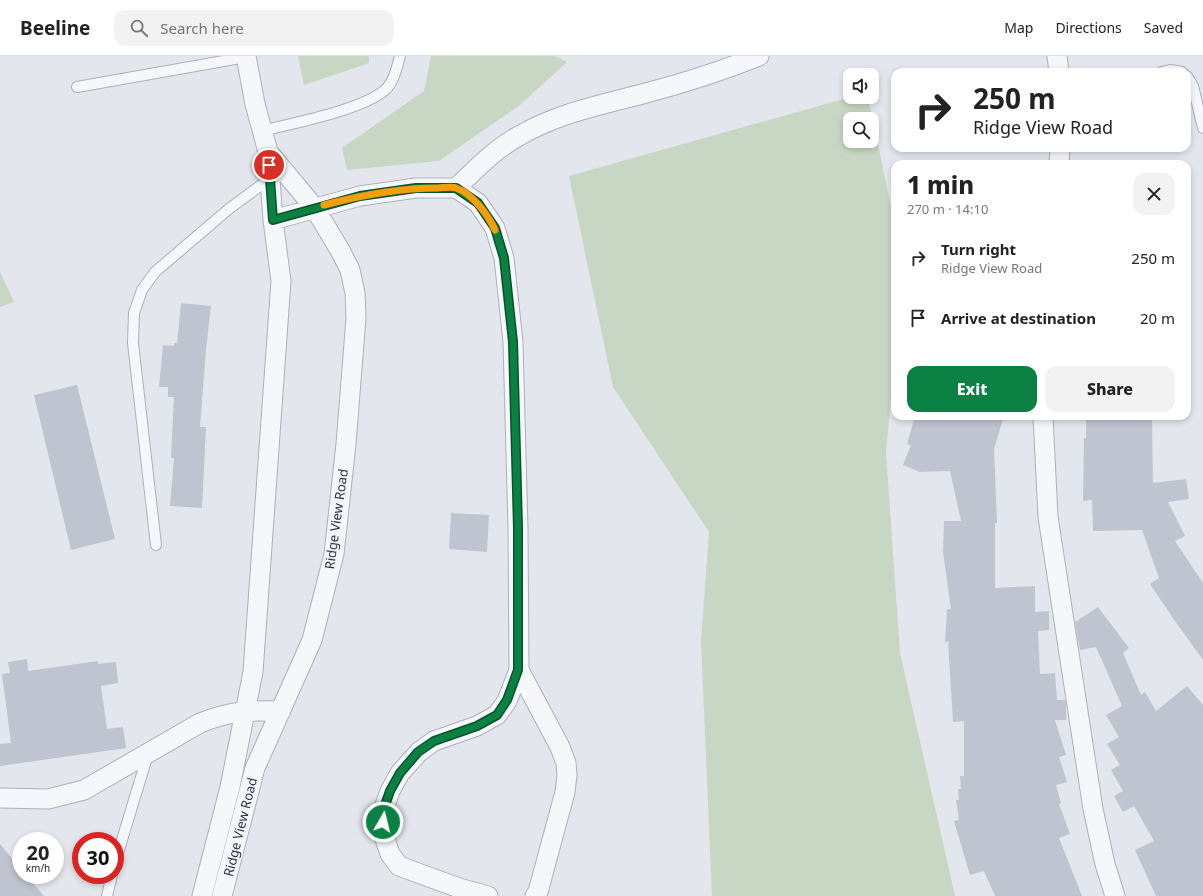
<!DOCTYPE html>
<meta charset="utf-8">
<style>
body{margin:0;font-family:"Noto Sans",sans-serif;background:#f2f2f2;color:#222;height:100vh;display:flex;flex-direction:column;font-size:15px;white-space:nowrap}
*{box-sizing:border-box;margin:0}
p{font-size:13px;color:#767676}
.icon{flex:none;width:22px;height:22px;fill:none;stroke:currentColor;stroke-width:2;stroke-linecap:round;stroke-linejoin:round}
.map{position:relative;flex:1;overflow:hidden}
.panel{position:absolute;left:891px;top:104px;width:300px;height:260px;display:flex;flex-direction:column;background:#fff;border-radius:12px;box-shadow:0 2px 6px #0003}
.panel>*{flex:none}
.guide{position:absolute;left:891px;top:12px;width:300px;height:84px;border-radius:12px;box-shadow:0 2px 6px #0003;background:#fff;color:#222;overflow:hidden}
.controls{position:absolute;left:843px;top:12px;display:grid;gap:8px}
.controls a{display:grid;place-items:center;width:36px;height:36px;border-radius:8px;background:#fff;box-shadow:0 2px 6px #0003;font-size:20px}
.speed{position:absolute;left:12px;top:776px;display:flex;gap:8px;font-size:20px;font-weight:700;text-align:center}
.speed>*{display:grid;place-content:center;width:52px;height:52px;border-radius:50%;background:#fff;box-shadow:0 2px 6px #0003;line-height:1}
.speed small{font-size:10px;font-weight:400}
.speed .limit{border:6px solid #d22;background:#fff;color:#111}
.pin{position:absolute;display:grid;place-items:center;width:34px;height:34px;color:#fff;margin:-17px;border:2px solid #fff;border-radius:50%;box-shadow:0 1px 4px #0007}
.me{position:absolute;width:44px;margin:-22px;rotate:8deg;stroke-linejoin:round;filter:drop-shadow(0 0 3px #0008)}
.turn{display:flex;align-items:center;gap:14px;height:84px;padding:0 16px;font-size:18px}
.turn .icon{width:52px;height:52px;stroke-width:2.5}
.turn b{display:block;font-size:28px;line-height:34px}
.round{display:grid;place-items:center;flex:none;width:42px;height:42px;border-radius:12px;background:#f2f2f2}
.headline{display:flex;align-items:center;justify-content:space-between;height:68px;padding:0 16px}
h1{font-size:24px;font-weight:800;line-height:30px}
.cta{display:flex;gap:8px;margin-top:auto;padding:8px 16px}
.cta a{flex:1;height:46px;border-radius:12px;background:#0b8043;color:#fff;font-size:16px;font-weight:800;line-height:46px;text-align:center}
.cta a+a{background:#f2f2f2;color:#222}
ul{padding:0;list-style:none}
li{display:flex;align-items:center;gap:12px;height:60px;padding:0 16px}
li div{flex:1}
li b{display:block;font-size:15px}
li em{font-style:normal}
header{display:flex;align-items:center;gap:24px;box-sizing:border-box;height:56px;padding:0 20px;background:#fff;border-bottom:1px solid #e0e0e0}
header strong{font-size:19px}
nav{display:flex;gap:22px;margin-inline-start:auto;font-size:14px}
.search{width:280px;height:36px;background:#f2f2f2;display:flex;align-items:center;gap:10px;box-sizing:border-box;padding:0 14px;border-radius:12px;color:#767676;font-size:15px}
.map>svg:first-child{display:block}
</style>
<header>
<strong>Beeline</strong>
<div class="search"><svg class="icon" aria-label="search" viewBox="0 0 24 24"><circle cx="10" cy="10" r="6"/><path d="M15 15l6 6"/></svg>Search here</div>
<nav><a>Map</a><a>Directions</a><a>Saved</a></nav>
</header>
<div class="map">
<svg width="1203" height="840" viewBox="0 0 1203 840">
<rect width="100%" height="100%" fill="#e3e6ec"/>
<path fill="#c7d7c3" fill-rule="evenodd" d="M298,0H369V7L304,29Z
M431,0H555L567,6L520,49L439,105L347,114L342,92L424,35Z
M851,41H868L895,170V297L886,397L900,597L955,840H712L701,585L709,476L613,331L569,120ZM850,63H872V85H850Z
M0,216L14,246L0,251Z"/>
<path fill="#bfc4d0" d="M181,247L211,250L206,293L200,371H206L202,452L170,450L174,402H171L174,341H168V331H159L163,289L174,290V287H177Z
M77,329L115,483L71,494L34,339Z
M915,360H1004L994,393L997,467H995V532L1035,530V556L1049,555V574L1038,575L1040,618L1055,617L1057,644H1065L1066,647V664H1055L1066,699L1059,701L1067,726L1056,729L1061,747L1059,748L1070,778L1059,782L1082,840H995L984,815L970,819L954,765L959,764L956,744H959L958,733H961L960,720H964V665L953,666L948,585L945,586L947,553H951L943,496L944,465H961L950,415L920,416L903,409L911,389L907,388Z
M1086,360H1152L1153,427L1186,423L1189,443L1168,446L1185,480L1175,485L1203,527V604L1175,565L1150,528L1159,522L1142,474L1093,475L1092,444L1083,445L1084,382H1086Z
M451,457L489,459L487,496L449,493Z
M1098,551L1129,592L1123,597L1141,639L1145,636L1156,655L1187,630L1203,649V840H1156L1135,794L1154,785L1134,750L1123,756L1114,740L1123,735L1111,714L1120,709L1107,688L1119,681L1106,659L1122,650L1096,591L1080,594L1075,566Z
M27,603L28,615L98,605V608L116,606L118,627L101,630L107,673L123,671L126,692L0,710V688L11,687L2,618L10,617L8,606Z
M0,788L21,813V819H26L44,840H0Z"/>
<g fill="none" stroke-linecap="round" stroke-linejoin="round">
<defs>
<path id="lane" d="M1162,16L1170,14L1182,16
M1187,20L1193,30L1203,72
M77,31L246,1
M262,75C293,67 362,54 385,34C394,26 397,11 400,0
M156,489L133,287L134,257L142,234L155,216L230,152L271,122
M115,807L148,698
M107,840L112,819"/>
<path id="street" d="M1057,0L1059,16
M1059,108L1060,92
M456,132C475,114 494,94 517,81C557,57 601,49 646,37C684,27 722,15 759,0
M273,164L360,140L416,132H456L478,147L495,172L504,202L513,286L518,472L519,614L507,645L497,659L477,670L434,685L419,696L400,717L390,735L383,755V777L390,798L399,810L459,832L488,840
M1043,360L1048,461L1093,753L1105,808L1115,840
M519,614L560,691L566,707L567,719L565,736L538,836L535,840
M0,742L48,743L84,734L200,667C230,655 249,654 281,655
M202,840L230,731L253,616L281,225L273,164L268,96L255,48L246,0
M222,840L255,712L312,584L334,498L346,388L356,262L355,237L350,214L341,196L314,151L268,96"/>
</defs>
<use href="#lane" stroke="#abb0ba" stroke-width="12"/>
<use href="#street" stroke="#abb0ba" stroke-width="21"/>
<use href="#lane" stroke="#f6f7fa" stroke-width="10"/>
<use href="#street" stroke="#f6f7fa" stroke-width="19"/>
</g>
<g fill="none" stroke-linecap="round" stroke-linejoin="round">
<defs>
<path id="route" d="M269,109L273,164L360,140L416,132H456L478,147L495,172L504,202L513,286L518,472V614L507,644L497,659L477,670L434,685L418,696L400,717L390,735L383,755V766"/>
</defs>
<use href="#route" stroke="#07532c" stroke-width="10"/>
<use href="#route" stroke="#0b8043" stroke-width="7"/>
<path stroke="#f59e0b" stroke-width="7" d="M324,149C362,139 399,132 438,132C443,132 452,130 456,132C473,138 488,159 495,174"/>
</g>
<g text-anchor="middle" stroke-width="3" stroke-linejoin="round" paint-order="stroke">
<g font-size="13" fill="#283147" stroke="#f3f5f9">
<text transform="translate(336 463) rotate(-82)" y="5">Ridge View Road</text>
<text transform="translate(240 771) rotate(-76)" y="5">Ridge View Road</text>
</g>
</g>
</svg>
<div class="controls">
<a><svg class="icon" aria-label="sound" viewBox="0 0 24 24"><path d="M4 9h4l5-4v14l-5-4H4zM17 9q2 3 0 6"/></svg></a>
<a><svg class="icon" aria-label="search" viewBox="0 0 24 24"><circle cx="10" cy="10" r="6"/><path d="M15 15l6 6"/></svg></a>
</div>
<div class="speed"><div>20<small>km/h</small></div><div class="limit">30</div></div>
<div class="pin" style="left:269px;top:109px;background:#d93025"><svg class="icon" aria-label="arrive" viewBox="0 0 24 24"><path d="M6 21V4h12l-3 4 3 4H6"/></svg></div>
<svg class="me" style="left:383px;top:766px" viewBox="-20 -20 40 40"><circle r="17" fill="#0b8043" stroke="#fff" stroke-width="3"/><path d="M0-11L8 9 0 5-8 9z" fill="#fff"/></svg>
<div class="guide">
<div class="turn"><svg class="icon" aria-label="right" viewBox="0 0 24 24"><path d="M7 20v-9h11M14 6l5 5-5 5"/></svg><div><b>250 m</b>Ridge View Road</div></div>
</div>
<section class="panel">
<div class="headline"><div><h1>1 min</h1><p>270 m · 14:10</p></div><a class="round"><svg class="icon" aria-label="close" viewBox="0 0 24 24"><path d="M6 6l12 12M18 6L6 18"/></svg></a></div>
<ul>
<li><svg class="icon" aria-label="right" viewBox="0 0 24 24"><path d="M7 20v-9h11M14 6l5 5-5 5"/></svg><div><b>Turn right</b><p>Ridge View Road</p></div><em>250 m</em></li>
<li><svg class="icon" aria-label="arrive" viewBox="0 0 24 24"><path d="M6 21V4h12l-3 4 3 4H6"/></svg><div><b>Arrive at destination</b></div><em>20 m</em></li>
</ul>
<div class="cta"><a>Exit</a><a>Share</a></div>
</section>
</div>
